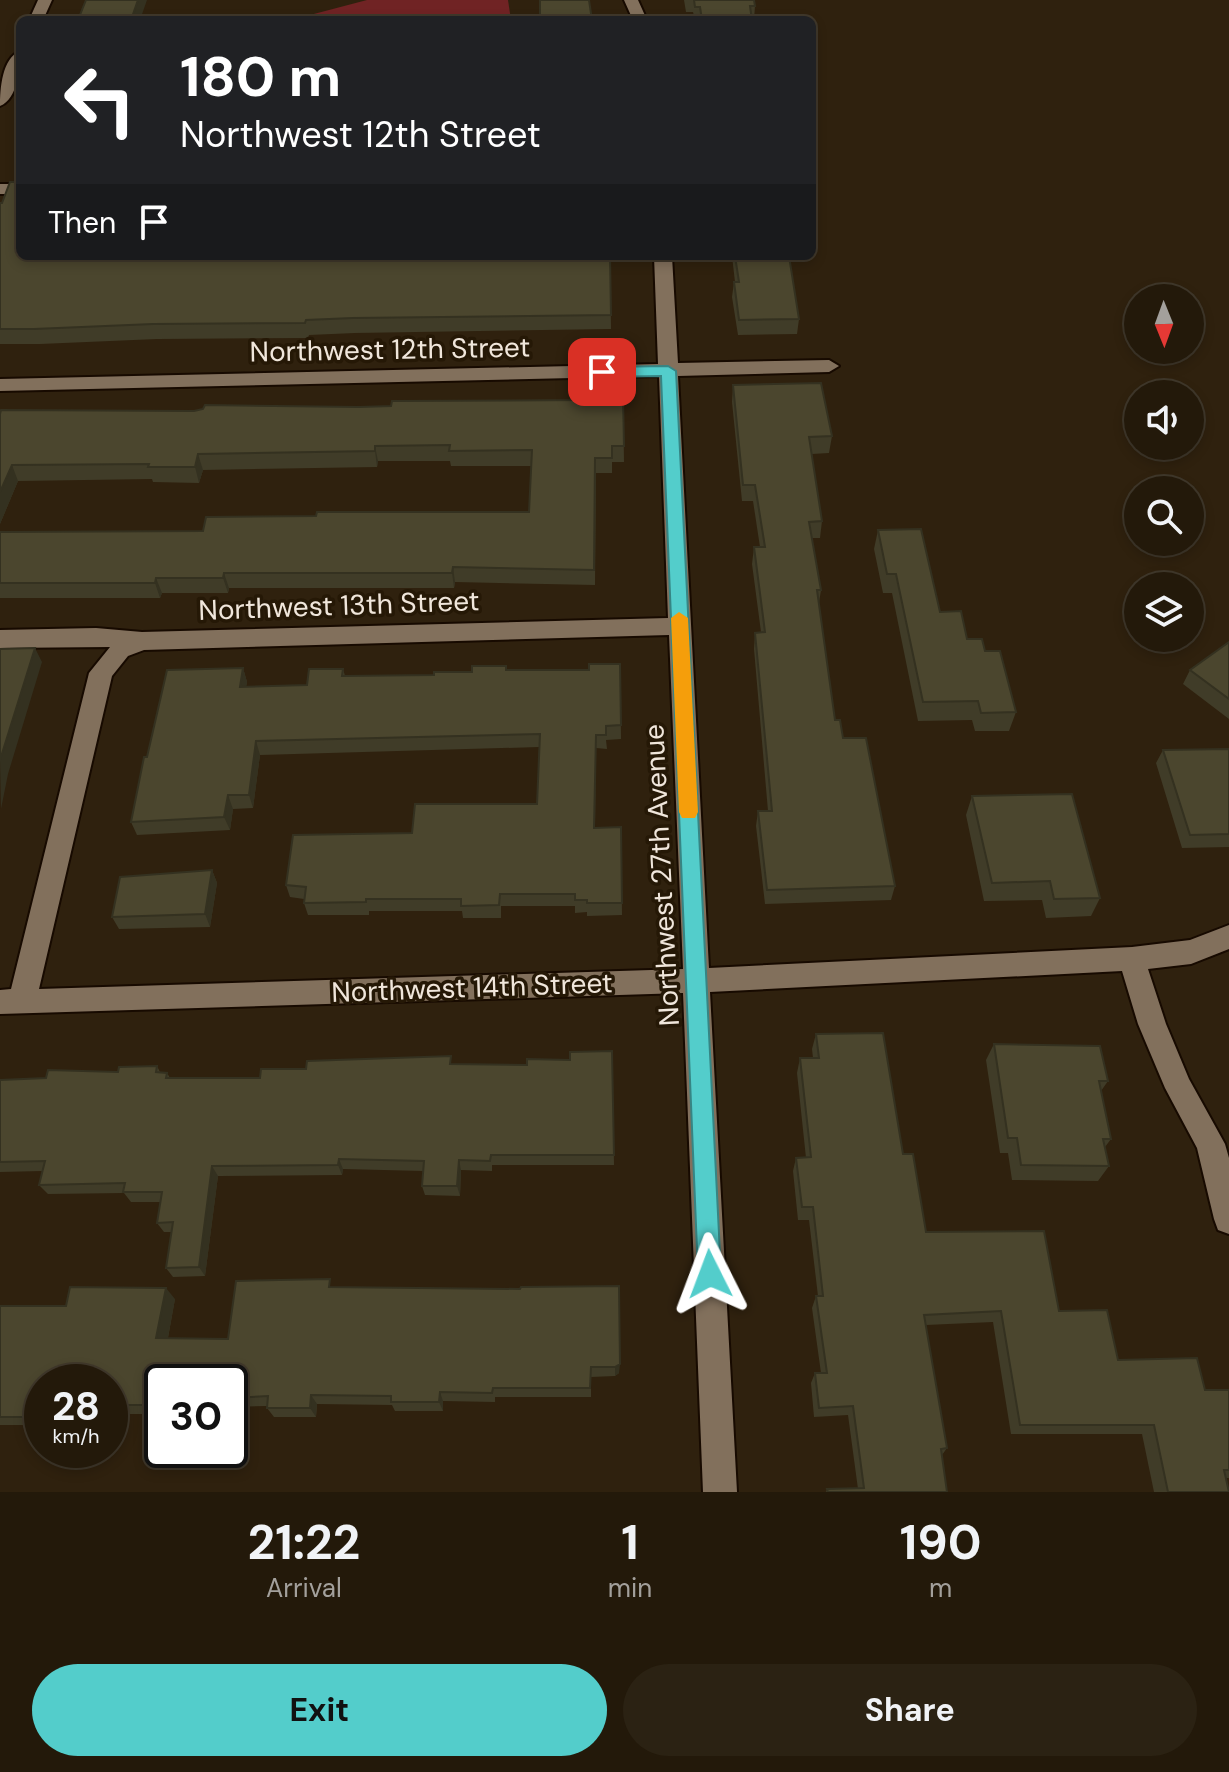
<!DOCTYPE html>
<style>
body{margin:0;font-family:"DM Sans",sans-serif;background:#2b2213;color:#f1f3f6;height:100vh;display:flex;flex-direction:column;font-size:30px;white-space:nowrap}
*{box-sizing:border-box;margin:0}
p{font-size:26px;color:#a3a09c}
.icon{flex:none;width:44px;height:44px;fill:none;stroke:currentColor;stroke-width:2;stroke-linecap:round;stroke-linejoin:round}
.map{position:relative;height:1492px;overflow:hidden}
.side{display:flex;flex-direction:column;background:#23190a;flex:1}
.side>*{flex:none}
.top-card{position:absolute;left:16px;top:16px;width:800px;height:244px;border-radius:12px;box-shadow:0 4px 12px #0003,0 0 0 2px #40382b;background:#202124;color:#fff;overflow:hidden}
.needle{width:52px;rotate:179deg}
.tools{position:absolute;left:1124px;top:284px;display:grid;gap:16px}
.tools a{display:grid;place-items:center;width:80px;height:80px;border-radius:50%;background:#23190a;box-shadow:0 4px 12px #0003,0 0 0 2px #40382b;font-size:40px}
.speed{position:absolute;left:24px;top:1364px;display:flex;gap:16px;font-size:40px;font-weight:700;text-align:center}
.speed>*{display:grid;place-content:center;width:104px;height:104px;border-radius:50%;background:#23190a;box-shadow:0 4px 12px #0003,0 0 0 2px #40382b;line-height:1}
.speed small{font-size:20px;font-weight:400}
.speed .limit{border:4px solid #111;border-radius:12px;background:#fff;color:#111}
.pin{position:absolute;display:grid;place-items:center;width:68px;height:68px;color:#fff;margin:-34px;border-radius:16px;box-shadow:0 4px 12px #0006}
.me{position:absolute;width:88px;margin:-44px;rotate:357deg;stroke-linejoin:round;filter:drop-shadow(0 0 6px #0008)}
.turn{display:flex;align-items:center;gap:28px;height:168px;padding:0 32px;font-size:36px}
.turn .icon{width:104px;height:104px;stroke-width:2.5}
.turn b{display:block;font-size:56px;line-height:68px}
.then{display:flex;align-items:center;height:76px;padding:0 32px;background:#0003;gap:16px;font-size:30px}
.eta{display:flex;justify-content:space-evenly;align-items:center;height:136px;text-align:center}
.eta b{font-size:48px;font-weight:700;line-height:56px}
.primary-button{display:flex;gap:16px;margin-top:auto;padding:16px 32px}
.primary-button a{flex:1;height:92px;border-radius:48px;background:#53cdcb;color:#111;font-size:32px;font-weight:700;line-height:92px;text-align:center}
.primary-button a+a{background:#2b2213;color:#f1f3f6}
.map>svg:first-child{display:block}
</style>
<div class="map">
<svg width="1229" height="1492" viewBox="0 0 1229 1492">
<rect width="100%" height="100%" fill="#2f210e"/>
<path fill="#702324" d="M367,0H508L511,20H291Z"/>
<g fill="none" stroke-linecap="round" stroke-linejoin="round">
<defs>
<path id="minor" d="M38,0H52L43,20H29Z
M624,0H638L647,20H633Z
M20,51C20,68 18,99 0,106C0,89 2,58 20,51Z
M0,184H20V194H0Z
M654,256H672L678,363L829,360L839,366L829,372L678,376L709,968L1132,947L1190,940L1229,925V949L1191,964L1148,969L1166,1024L1189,1079L1225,1144L1229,1158V1234L1218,1230L1214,1219L1197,1148L1165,1088L1138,1024L1122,971L710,992L737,1492H703L683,993L0,1014V990L11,989L89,673L110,647L0,648V630L96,628L142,632L668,618L659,376L0,391V379L658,364ZM669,635L683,969L39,989L112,676L128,656L144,650Z"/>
</defs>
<use href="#minor" stroke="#170a00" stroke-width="4"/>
<use href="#minor" fill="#82705c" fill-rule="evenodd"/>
</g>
<path fill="#403c28" d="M684,0H754L755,6L754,20H695L693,12H686Z
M0,203L20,256H610L611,329L355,333L309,335L308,338L157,339L40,344H0Z
M732,256H789L799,319L797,334L738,335L732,297L734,282H735Z
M733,385L832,436L829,453L812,454L822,521L820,538H812L821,590L819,603L835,720L843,738L895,886L891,900L765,904L756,826L758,811H768L754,649L755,633L761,632L752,564L754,547H760L753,501H742L732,402Z
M623,396L624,462H612V473H596L595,585L455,582L454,588H229L228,593H162L160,598H0V532L203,531L316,516L529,512L531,466H451L450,461H378L377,467L203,470L199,483L153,482L152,479L18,481L0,524V414L194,411L359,407L589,400Z
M878,530L940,612L967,639L985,651L1016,712L1009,731H975L972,720L918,721L892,593H883L874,549Z
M1229,642V719L1183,684L1190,670Z
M620,664L621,739L606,740L607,749L596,748L595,828L621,827L622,915L587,916V912L575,913V906H501V918H463L462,911H369V915H308L304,903V899L290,897L286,885L412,833L537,804L539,747L260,755L253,808L233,809L230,830L137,835L131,822L147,757L243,668L247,682L246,687L307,685L343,669L345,676L434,675L507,670H589Z
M1229,749V847L1182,848L1156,763L1163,750Z
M972,796L1100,898L1091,916L1046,918L1042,900L984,901L966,815Z
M212,870L217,883L210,927L119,929L112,917Z
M816,1034L903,1154L926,1232L1059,1311L1118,1360L1205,1390H1229V1478H1226L1229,1492H1154L1142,1434H1011L993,1322L926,1325L947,1448L942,1455L947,1492H826L827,1489H858L848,1415L814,1417L811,1383L815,1373H821L812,1308L816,1296H818L809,1220H798L793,1171L796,1158H806L797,1073L800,1058H813L812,1049Z
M994,1044L1108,1081L1101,1091L1111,1139L1105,1147L1109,1166L1098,1181L1012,1180L1008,1153H1000L986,1060Z
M612,1051L614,1165H492V1171L461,1170L460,1196L425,1195L422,1186L423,1171L343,1169L342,1175L218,1176L205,1276L173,1277L166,1268L172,1232H164L157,1223L160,1202H131L124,1193L48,1194L39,1185L42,1171L0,1172V1080L46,1078L118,1072L157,1066L160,1072L167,1073L170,1078H260L306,1069L452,1064L527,1065L570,1060Z
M619,1286V1373L615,1376L591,1377V1397H495V1402L443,1401V1411H395L392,1405L317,1404L316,1417H274L267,1408V1406L230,1407V1382H162V1414H110V1382H42V1425H0V1306H66L175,1299L168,1338L228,1339L334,1287L520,1289Z"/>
<path fill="#343120" d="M138,0H147L140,20H131Z
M375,446L378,461L377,467L375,451Z
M198,454L203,470L199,483L195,467Z
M12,465L18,481L0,524V492Z
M453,567L455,582L454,588L452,573Z
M224,573L229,588L228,593L223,578Z
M156,578L162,593L160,598L155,583Z
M35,648L42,662L8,774L1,809L0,760Z
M243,668L247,682L244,701L240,687Z
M256,741L260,755L253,808L249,795Z
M228,795L233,809L230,830L224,817Z
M212,870L217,883L210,927L205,914Z
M339,1159L343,1169L342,1175L338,1165Z
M459,1160L461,1170L460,1196L457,1186Z
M212,1166L218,1176L205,1276L199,1267Z
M166,1288L175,1299L166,1348L156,1338Z
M620,1364L619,1373L615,1376V1367Z
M440,1392L443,1401V1411L439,1402Z
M311,1395L317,1404L316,1417L310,1408Z"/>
<path fill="#4b462e" stroke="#343120" stroke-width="2" d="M86,0H138L131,20H78Z
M540,0H589L592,20H540Z
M694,0H754L755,6H750L752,20H702L700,7H695Z
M20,158V256H610L611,315L353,318L306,320L305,323L153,324L34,329H0V203H2L10,182H17L16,167Z
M735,256H789L799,319L739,320L734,282H739Z
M821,383L832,436L809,437L822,521L809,522L821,590H817L835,720H840L843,738H866L895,886L767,890L758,811H772L755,633L765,632L754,547H765L755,485H743L733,385Z
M589,396H623L624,446H612V458H595L594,570L453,567L452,573H224L223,578H156L155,583H0V532L203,531L206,517L316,516L317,512H529L532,450L449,451L450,445L375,446V451L198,454L195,467H148L149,464L12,465L0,492V414L1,410L194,411L203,409L205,405L359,407L391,406L392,401L589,400Z
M921,529L940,612L961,611L967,639H982L985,651H1000L1016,712L981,713L978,701L923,702L896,574H887L878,530Z
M1229,642V699L1190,670Z
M35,648L0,760V761V649Z
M589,664H620L621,725L606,726V735H596L594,828L621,827L622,903H587V900H575V894H500L499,905L461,906V899H366V902L304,903L306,887L286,885L293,835L412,833L415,804H537L540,734L256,741L249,795H228L224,817L131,822L144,757H147L167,670L243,668L240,687L307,685L309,669H343L342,676L434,675V672H472V666H506V670H589Z
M1229,749V834L1190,835L1163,750Z
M1072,794L1100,898L1054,899L1050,881L992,883L972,796Z
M212,870L205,914L112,917L120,877Z
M883,1033L903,1154H913L926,1232L1044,1231L1059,1311L1107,1310L1118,1360L1197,1358L1205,1390H1229V1470H1224L1229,1492H1168L1154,1425H1020L1001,1311L924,1315L947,1448L941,1449L947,1492H828L827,1489L864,1488L853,1406L819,1408L815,1373H827L816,1296H823L813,1207H802L796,1158L811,1157L800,1058H819L816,1034Z
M994,1044L1100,1046L1108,1081H1099L1111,1139H1103L1109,1166L1021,1165L1017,1138H1008Z
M612,1051L614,1155H491L490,1161L459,1160L457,1186H422L424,1161L339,1159L338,1165L212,1166L199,1267L166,1268L173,1222L157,1223L162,1192H123L125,1183L39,1185L45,1161L0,1162V1080L46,1078L48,1070L118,1072L119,1067L157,1066L156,1072L167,1073L166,1078H260L261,1069H306L307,1061L451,1056L450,1064L527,1065V1059L570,1060V1052Z
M330,1279L329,1287L520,1289L521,1287L619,1286L620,1364L615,1367H591L590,1388H493L492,1393L440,1392L439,1402H391V1396L311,1395L310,1408H267L268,1396L230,1398V1382H162V1405H110V1382H42V1417H0V1306H66L70,1287L166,1288L156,1338L228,1339L236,1281Z"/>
<path fill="#53cdcb" stroke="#368584" stroke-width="2" d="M668,366L676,371L721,1274L718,1282L710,1285L701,1282L698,1274L661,376L602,377L595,372L602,367Z"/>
<path fill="#f59e0b" d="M679,612L688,618L698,812L695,818H682L679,812L671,618Z"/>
<g text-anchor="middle" stroke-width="7" stroke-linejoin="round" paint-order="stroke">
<g font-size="28" fill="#f0e6db" stroke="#251806">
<text transform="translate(390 349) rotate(-1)" y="10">Northwest 12th Street</text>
<text transform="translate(339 605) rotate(-2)" y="10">Northwest 13th Street</text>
<text transform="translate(661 875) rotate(-93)" y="10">Northwest 27th Avenue</text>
<text transform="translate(472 987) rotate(-2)" y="10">Northwest 14th Street</text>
</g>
</g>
</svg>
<div class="tools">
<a><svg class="needle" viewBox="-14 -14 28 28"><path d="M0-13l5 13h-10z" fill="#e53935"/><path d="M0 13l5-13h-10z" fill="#a3a09c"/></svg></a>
<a><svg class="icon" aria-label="sound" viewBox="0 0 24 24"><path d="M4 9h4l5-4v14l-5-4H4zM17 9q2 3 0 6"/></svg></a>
<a><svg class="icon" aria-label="search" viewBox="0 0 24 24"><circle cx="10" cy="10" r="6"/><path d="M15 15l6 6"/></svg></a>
<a><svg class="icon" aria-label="layers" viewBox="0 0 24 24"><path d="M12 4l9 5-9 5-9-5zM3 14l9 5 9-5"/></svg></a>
</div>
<div class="speed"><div>28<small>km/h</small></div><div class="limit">30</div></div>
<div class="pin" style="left:602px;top:372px;background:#d93025"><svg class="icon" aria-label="arrive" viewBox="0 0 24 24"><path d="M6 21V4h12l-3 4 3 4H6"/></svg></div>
<svg class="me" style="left:710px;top:1274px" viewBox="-20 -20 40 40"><path d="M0-17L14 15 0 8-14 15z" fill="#53cdcb" stroke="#fff" stroke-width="4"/></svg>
<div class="top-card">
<div class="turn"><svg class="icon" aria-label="left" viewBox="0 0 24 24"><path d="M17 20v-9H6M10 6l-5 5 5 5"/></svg><div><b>180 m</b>Northwest 12th Street</div></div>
<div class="then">Then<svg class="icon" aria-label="arrive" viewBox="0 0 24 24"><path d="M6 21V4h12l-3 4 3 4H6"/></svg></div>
</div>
</div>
<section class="side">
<div class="eta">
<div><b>21:22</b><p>Arrival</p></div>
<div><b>1</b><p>min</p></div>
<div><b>190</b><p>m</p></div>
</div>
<div class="primary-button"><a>Exit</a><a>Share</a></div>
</section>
